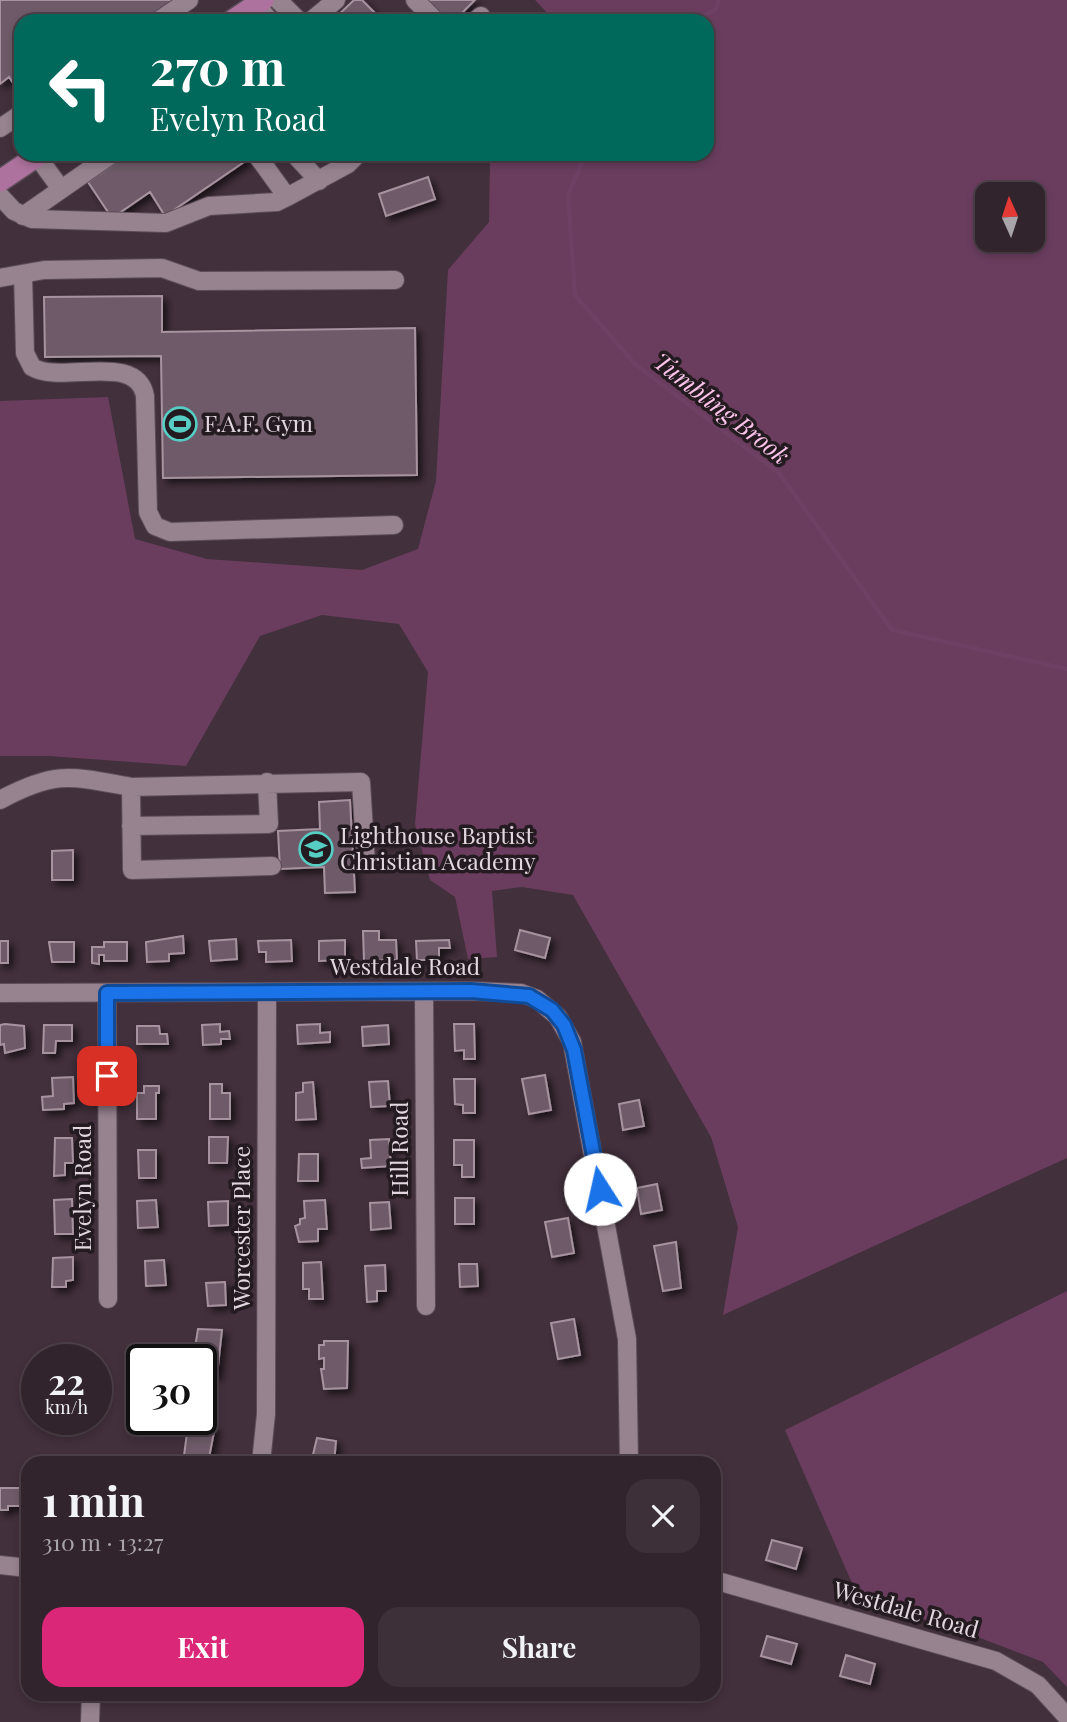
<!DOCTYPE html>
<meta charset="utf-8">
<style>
body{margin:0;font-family:"Playfair Display",serif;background:#3d3039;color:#f1f3f6;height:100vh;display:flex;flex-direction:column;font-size:26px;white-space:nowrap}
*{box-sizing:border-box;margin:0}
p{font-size:23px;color:#a8a4aa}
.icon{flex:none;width:38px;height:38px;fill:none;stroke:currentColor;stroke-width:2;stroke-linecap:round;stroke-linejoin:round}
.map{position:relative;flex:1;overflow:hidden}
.side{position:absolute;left:21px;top:1456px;width:700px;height:245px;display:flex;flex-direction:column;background:#32242d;border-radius:21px;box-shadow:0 4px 10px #0003,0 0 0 2px #4d4149}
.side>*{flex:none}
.hud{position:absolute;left:14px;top:14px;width:700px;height:147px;border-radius:21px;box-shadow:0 4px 10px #0003,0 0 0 2px #4d4149;background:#00695c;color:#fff;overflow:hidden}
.needle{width:46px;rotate:357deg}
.tools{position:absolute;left:975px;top:182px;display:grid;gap:14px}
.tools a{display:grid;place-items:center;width:70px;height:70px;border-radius:14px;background:#32242d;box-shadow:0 4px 10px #0003,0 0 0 2px #4d4149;font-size:35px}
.speed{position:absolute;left:21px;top:1344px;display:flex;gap:14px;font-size:35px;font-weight:700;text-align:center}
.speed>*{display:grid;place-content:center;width:91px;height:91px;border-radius:50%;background:#32242d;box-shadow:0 4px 10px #0003,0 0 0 2px #4d4149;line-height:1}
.speed small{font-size:18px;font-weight:400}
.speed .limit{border:4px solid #111;border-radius:10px;background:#fff;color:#111}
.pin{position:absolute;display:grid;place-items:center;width:60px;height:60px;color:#fff;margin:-30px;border-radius:14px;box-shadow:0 4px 10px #0006}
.me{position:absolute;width:77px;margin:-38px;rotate:350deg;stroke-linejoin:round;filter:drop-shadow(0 0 5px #0008)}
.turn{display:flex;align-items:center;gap:24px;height:147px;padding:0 21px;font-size:32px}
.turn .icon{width:91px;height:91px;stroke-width:2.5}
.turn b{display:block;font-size:49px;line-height:60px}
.round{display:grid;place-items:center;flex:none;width:74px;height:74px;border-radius:21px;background:#3d3039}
.head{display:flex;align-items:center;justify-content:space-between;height:119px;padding:0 21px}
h1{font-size:42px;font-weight:700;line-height:52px}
.action{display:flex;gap:14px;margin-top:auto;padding:14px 21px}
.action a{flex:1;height:80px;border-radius:21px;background:#db2777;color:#fff;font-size:28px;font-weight:700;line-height:80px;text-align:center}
.action a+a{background:#3d3039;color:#f1f3f6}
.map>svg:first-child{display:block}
</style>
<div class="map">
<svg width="1067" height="1722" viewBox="0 0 1067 1722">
<defs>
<filter id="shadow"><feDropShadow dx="4.5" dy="4.5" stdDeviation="3.5" flood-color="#0009"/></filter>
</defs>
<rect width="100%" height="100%" fill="#42303c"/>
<path fill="#6a3d5e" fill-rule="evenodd" d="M535,0H1067V1158L723,1315L738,1227L711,1137L573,895L522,887L492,891L497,957L468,959L455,897L430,880L415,824L428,672L399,624L322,615L260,636L186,766L49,756H0V401L108,397L135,539L207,559L362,570L418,549L436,481L448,270L489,222L490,164L477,154H707V21H555ZM987,194H1032V240H987Z
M1067,1291V1687L1043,1662L962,1631L859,1599L785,1430Z"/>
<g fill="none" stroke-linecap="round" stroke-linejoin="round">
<path stroke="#6d4064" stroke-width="4.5" d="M695,21L716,9L719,0
M586,154L568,195L575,295L635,364L779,473L892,630L1067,669"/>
</g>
<path fill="#6e5a68" stroke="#a792a0" stroke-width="2" filter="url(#shadow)" d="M0,0H174L144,21H21V95L9,77L0,84Z
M354,0H362L383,21H332Z
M427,0H475L454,21H448Z
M128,154H243L247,160L165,216L150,192L112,218L88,182Z
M428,177L435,199L386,216L379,194Z
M162,296V332L415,328L417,475L163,478L161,356L45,357L44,297Z
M350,800L355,892L325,893L324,867L280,869L278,831L320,829L319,802Z
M397,832L399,840L384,843L383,834Z
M73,850V880H52V851Z
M520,930L550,938L545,958L515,950Z
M363,931H379V940H396L397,960L364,961Z
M183,936L184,953L169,954V961L147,962L146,942Z
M236,939L237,959L211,961L209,941Z
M291,940L292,961L266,962V952H259L258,941Z
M345,940V960L319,961V941Z
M449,940L450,948H439V960H417L416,941Z
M0,941H8V963H0Z
M49,942H74V962H52Z
M104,942H127V961H104V955H99V964L92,963V947H104Z
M5,1024L24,1026L25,1048L5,1053L4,1044L0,1045V1025Z
M220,1024V1032L229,1031L230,1039H221V1044L203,1045L202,1025Z
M320,1024V1033L330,1032V1042L298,1044L297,1025Z
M454,1024H474L475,1059H464V1050L455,1051Z
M44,1025H72V1041H56L55,1053H43Z
M388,1025L389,1044L363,1046L362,1027Z
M137,1026H159L160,1034H167L168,1044H137Z
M545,1075L551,1110L529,1114L522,1079Z
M73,1077L74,1103L64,1104V1109L43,1110L42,1097L53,1096L52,1078Z
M454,1079H475V1113H463V1105L455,1104Z
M388,1081L390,1106L371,1107L369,1082Z
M313,1082L316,1119L296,1120V1093L303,1092V1083Z
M210,1084H222V1093H230V1119H210Z
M144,1086H159V1093H156V1119H137V1093H144Z
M639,1100L644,1126L623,1130L619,1104Z
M209,1137H228L227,1163H209Z
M55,1138H72L73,1163H65V1175L54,1176Z
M389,1139L391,1166L362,1168L361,1159L371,1158L370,1140Z
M454,1140H474V1177H462V1165H454Z
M138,1150H156V1178H139Z
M299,1154H318V1181H298Z
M657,1184L662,1210L641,1214L637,1188Z
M455,1198H474V1224H455Z
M72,1199L73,1234H55L54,1200Z
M156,1200L158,1227L138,1228L137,1201Z
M325,1200L327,1229H318V1241L299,1242L295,1226L300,1224V1219L305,1218L304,1201Z
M228,1201V1225L209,1226L208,1202Z
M389,1202L391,1228L371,1230L370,1203Z
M568,1218L574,1253L552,1257L545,1222Z
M676,1242L681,1288L663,1291L654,1246Z
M73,1257V1280L66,1281V1287H52L53,1258Z
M164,1260L166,1285L146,1286L145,1261Z
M321,1262L323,1299H309V1289H303V1263Z
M459,1264H477L478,1286L460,1287Z
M385,1265L386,1291H377V1301L367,1302L365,1266Z
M225,1282L226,1305L208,1306L206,1283Z
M574,1319L580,1355L558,1359L551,1323Z
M198,1329L222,1330L217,1375H201V1360H193Z
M324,1341H348L347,1388L324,1389L321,1369H324V1358L319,1359V1345H324Z
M196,1425L215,1427L208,1463H183L187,1433L195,1434Z
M317,1438L336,1441L334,1463H311Z
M0,1488H24L23,1506H8V1510H0Z
M772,1540L802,1548L796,1569L766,1560Z
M767,1636L797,1644L791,1664L761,1656Z
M846,1655L875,1664L870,1684L840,1676Z"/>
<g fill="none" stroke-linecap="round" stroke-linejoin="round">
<defs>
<path id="minor" d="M278,0L299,21
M415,0L436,21
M256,5L270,21
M158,21L189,0
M311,21L336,0
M475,21L481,16
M0,128L21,114
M294,154L319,181
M37,156L61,189
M0,196L14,211L32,219L166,223L209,206L277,202L287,197L256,154
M287,197L348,164L358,154
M23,216L112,154
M23,274L25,353L32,367C60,385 137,351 145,396L148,512L155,526L170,532L394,525
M0,278L44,270L162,268L199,281L395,280
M131,787L132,870L272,866
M0,800C56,770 71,776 131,787L361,782L366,863
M131,826L269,824L267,782
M424,992L426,1306
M0,993L471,991L521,993L537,999L558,1017L572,1042L627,1339L629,1463
M107,993L108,1299
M261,1463L266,1414L267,992
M0,1565L28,1568
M714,1580L996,1661L1038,1685L1067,1717
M90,1722L91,1694"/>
<path id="major" d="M232,21L263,0
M0,181L40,154"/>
</defs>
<use href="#minor" stroke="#5c4d58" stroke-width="20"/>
<use href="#major" stroke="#5c4d58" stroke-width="24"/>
<use href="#minor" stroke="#978290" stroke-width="18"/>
<use href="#major" stroke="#ae729e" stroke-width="21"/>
</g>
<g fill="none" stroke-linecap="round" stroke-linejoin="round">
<defs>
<path id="route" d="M107,1076V993L471,991L529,996L552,1010L564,1025L574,1050L600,1189"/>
</defs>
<use href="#route" stroke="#114b97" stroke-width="18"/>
<use href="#route" stroke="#1a73e8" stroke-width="12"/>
</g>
<defs>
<symbol id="stadium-ring" viewBox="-11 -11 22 22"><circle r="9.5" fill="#231b20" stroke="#56cec4" stroke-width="1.5"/><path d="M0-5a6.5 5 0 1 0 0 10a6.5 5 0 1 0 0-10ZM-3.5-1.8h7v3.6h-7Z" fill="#56cec4"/></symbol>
<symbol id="school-ring" viewBox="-11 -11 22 22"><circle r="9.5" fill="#231b20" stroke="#56cec4" stroke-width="1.5"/><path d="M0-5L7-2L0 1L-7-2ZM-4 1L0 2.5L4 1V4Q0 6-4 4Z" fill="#56cec4"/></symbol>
</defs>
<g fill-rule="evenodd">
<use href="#stadium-ring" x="161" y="405" width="38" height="38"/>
<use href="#school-ring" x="297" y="830" width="38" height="38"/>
</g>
<g text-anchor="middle" stroke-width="7" stroke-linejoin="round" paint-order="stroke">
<g font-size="23" fill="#e2d7df" stroke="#231b20" text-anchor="start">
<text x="204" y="432">F.A.F. Gym</text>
<text x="340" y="844">Lighthouse Baptist<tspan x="340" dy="26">Christian Academy</tspan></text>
</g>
<g font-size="23" fill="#e2d7df" stroke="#231b20">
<text x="405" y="975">Westdale Road</text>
<text transform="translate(400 1149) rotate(-90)" y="8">Hill Road</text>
<text transform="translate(83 1188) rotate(-90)" y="8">Evelyn Road</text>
<text transform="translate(242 1228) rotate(-90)" y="8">Worcester Place</text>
<text transform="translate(906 1610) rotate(16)" y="8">Westdale Road</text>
</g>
<g font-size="24" font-style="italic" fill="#fcc3eb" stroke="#231b20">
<text transform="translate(721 409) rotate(38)" y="8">Tumbling Brook</text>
</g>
</g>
</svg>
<div class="tools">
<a><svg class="needle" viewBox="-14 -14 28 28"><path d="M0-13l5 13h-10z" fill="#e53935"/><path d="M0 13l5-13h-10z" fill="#a8a4aa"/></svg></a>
</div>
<div class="speed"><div>22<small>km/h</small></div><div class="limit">30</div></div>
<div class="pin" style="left:107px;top:1076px;background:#d93025"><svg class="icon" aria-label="arrive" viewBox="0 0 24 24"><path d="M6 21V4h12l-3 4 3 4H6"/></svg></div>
<svg class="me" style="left:600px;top:1189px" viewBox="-20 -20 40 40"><circle r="19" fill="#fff"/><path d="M0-13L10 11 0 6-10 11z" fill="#1a73e8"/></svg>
<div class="hud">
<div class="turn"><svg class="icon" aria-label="left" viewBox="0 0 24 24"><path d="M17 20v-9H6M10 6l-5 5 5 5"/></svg><div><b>270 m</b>Evelyn Road</div></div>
</div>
<section class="side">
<div class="head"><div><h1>1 min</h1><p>310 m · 13:27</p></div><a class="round"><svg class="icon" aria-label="close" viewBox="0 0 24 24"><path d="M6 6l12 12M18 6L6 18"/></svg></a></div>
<div class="action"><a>Exit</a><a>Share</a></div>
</section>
</div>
